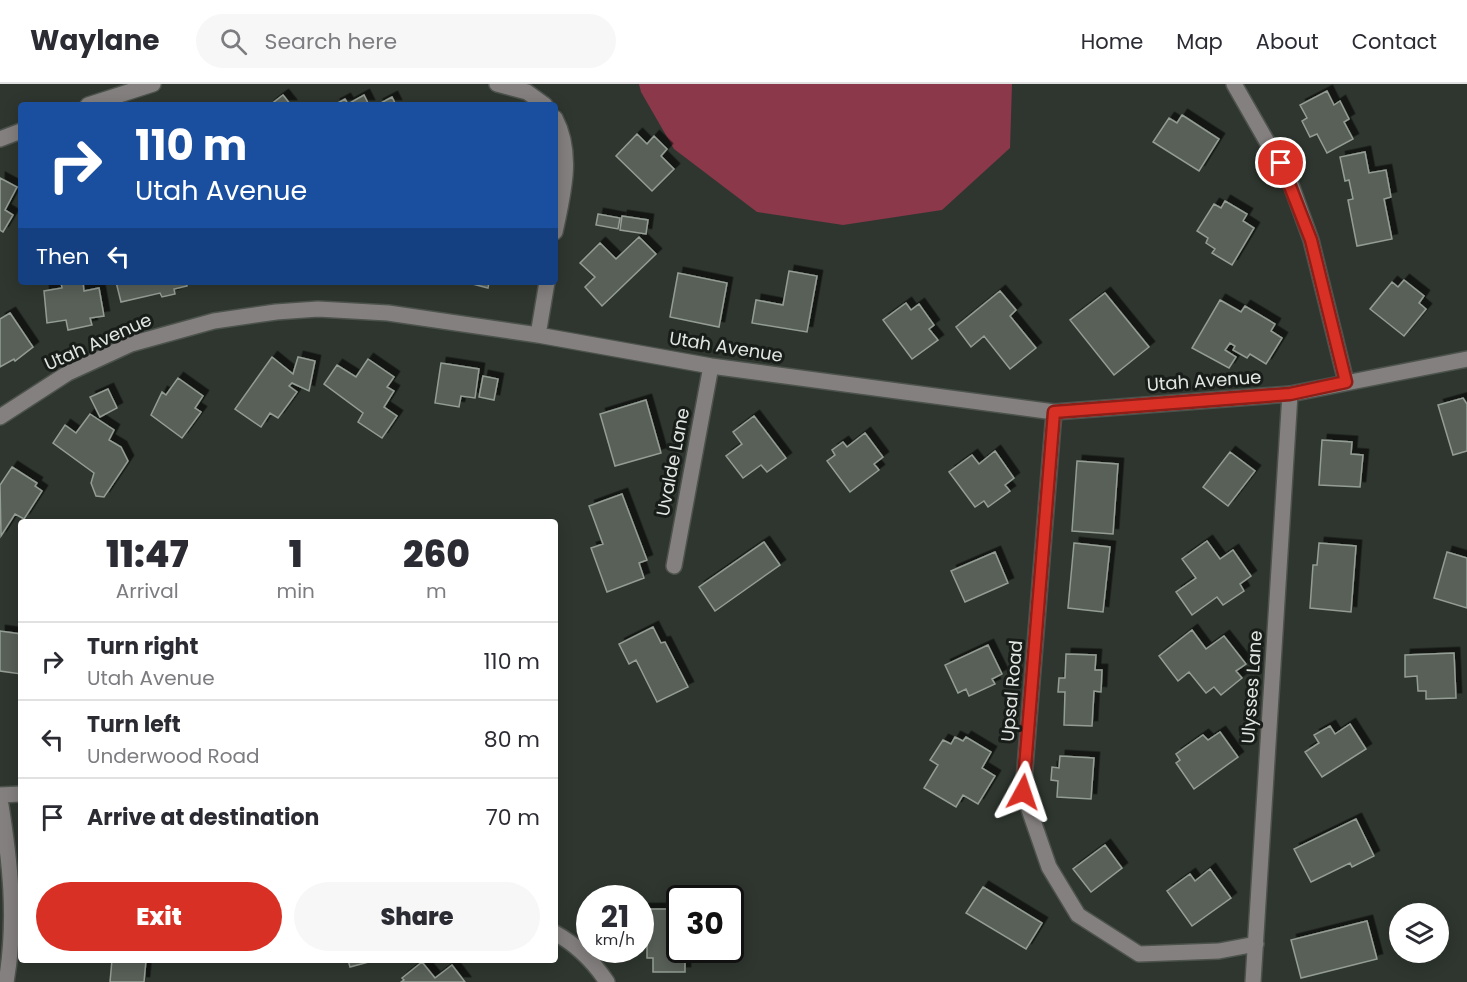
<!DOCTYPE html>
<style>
body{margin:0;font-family:Poppins,sans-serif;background:#f7f7f7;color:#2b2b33;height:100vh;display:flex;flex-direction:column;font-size:22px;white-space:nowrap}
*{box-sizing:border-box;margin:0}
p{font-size:20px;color:#7c7c81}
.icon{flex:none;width:33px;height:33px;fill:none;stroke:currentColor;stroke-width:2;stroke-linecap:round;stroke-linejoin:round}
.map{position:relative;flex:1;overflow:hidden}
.drawer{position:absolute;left:18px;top:435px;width:540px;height:444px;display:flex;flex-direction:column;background:#fff;border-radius:6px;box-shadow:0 3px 15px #0003}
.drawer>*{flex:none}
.banner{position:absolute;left:18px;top:18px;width:540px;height:183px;border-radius:6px;box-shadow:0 3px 15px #0003;background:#1a4fa0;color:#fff;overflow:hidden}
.controls{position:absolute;left:1389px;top:819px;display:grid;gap:12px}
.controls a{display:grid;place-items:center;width:60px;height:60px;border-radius:50%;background:#fff;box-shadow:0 3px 15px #0003;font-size:30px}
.speed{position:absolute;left:576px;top:801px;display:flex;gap:12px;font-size:30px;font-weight:700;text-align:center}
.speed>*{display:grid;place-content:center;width:78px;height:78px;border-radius:50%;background:#fff;box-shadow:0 3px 15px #0003;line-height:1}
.speed small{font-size:15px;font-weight:400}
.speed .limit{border:3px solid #111;border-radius:9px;background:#fff;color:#111}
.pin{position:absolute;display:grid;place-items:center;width:51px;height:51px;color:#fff;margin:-26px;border:3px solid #fff;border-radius:50%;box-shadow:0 2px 6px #0007}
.me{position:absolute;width:66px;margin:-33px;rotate:5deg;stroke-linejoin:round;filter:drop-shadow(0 0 4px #0008)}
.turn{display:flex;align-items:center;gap:21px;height:126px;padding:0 18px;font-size:27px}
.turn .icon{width:78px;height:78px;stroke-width:2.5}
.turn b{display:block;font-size:42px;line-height:51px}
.then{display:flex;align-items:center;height:57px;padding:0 18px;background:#0003;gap:12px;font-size:22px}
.eta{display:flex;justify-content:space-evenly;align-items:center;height:102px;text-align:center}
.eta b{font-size:36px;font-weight:800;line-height:42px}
.action{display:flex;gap:12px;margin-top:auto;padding:12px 18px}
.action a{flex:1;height:69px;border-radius:36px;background:#d93025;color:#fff;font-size:24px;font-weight:800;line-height:69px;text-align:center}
.action a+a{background:#f7f7f7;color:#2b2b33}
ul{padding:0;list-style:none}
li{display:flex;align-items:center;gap:18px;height:78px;padding:0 18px;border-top:2px solid #e1e1e2}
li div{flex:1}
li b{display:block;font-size:22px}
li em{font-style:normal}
header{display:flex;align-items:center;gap:36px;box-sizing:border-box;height:84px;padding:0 30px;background:#fff;border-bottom:2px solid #e1e1e2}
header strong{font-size:28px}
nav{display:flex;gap:33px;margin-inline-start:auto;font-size:21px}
.search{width:420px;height:54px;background:#f7f7f7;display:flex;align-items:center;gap:15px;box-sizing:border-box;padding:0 21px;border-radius:33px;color:#7c7c81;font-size:22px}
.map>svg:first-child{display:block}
</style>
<header>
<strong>Waylane</strong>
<div class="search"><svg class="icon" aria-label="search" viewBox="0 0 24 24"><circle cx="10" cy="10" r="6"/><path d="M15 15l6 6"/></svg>Search here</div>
<nav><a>Home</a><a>Map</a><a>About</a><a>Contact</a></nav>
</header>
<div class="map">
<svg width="1467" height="898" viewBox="0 0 1467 898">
<defs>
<filter id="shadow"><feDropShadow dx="5.5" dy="-5.5" stdDeviation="0" flood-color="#0009"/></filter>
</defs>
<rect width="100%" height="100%" fill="#2f362f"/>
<path fill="#8a384a" d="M639,0H1012L1010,64L942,126L843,141L757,128L674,65L641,8Z"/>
<path fill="#596059" stroke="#949d94" stroke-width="1.5" filter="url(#shadow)" d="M1327,7L1334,21L1340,17L1349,35L1344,38L1353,55L1327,69L1317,50L1310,53L1302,37L1307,34L1300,21Z
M283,11L291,21H270Z
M364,11L369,21H334L345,15L348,20Z
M392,13L396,21H377Z
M1182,31L1219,55L1199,87L1153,58L1169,34L1177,39Z
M637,50L647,60L654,52L667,65L661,72L674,85L652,107L616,72Z
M1365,68L1369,89L1386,86L1391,113L1384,115L1392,155L1357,162L1348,116L1353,115L1349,96L1345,97L1340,73Z
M0,94L17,103L5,126L13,131L3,148L0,146Z
M1225,117L1247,130L1243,137L1254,144L1232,181L1212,169L1215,165L1206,159L1208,154L1197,147L1214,120L1221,124Z
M598,130L620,134L618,145L596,141Z
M622,132L648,136L646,150L620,146Z
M639,153L656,170L602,222L585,203L595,193L580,179L600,159L616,175Z
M789,187L817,192L807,248L752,239L756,216L783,221Z
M678,189L727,199L719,243L670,233Z
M1404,196L1424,212L1419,219L1426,225L1404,252L1370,225L1392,198L1398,203Z
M61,198H83L84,207L99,204L104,232L90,234L92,241L68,246L66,236L47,239L44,207L62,204Z
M116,198H186L187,202L174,205L175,210L162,213L160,209L121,218Z
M465,198H489L488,204Z
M1000,207L1016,226L1010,232L1036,264L1010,285L984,252L971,263L956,243Z
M1105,209L1149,263L1114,291L1070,236Z
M1220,216L1241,228L1245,222L1275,240L1271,247L1282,254L1266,280L1250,270L1247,274L1233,266L1235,262L1230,259L1225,266L1236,273L1229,284L1192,264Z
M906,219L911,226L919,220L934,241L929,245L938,256L912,275L883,236Z
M10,229L33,263L15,277L14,275L0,283V235Z
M272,273L293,290L298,273L315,277L309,307L292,299L289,302L297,308L278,334L270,329L261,343L235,325Z
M368,275L394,293L387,303L394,307L384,323L397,332L382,354L358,338L363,329L324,300L337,281L356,293Z
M441,279L479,285L475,314L461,312L459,323L435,319Z
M483,292L498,295L494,316L479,313Z
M178,294L203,312L195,324L201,328L182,354L151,331L162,308L166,311Z
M108,305L117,324L100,333L90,313Z
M1463,314L1467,320V367L1453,371L1438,321Z
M646,316L661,369L615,382L600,330Z
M90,330L114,346L109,356L121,363L128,377L104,413L96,412L91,399L94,389L53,359L65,341L76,349Z
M754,332L786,374L767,388L761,381L743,394L726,372L742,360L733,348Z
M865,349L883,373L874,380L879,386L850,408L827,377L835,371L832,366L843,358L847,363Z
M1322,356L1352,358L1351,370L1363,371L1360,403L1319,401Z
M995,367L1014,394L1005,401L1010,407L988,423L984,417L975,423L949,388L972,371L979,380Z
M1230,368L1255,387L1228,422L1203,403Z
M1077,377L1118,380L1113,450L1072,447Z
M12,383L37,399L35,402L42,407L24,435L15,430L1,452L0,401Z
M622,410L647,476L639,479L644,494L607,508L591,464L603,460L589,422Z
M1207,457L1220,475L1233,466L1251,492L1240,500L1244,507L1223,521L1217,513L1192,531L1176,508L1196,494L1182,475Z
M764,458L780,481L715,527L699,503Z
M1074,459L1110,463L1103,528L1068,524Z
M1319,459L1356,462L1351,528L1310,524L1313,481H1317Z
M995,468L1008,499L965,518L951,487Z
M1447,468L1467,474V524L1434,514Z
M653,543L661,559L665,558L688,603L657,618L636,576L629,580L619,560Z
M1192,546L1206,565L1224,552L1246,580L1236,587L1242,594L1221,611L1214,603L1206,609L1189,588L1178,597L1159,572Z
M0,547L21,550V590L0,587Z
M988,561L1002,590L992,595L995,600L969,612L966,605L958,609L945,581Z
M1454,569L1456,614L1426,615V607H1418L1417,592L1405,593V571Z
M1066,570L1096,571L1095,586H1102L1101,608L1094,607L1092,642L1064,641L1065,608H1058L1059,594H1065Z
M1350,640L1366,665L1322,693L1305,668L1319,659L1314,651L1330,642L1335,650Z
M1220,648L1238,673L1194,705L1176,679L1180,676L1176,670L1203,651L1208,656Z
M955,653L963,657L966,653L991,668L982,684L995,692L978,720L963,711L956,723L924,704L938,681L930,676L943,656L951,660Z
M1060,672L1094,674L1091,715L1057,713L1058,697L1051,696L1052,683L1059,684Z
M1356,735L1374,772L1352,783L1350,779L1311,798L1294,765Z
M1105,761L1122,784L1091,808L1073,785Z
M1210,785L1231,814L1192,842L1167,807L1190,790L1195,797Z
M983,803L1042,839L1026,865L966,829Z
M640,825H680V866H695V874L685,875V888H653V874H647V855H640Z
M1367,837L1377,875L1301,894L1291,856Z
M112,876H146L144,898H110Z
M348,876H376L350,883Z
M422,878L435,894L452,881L465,898H401L404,896L402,894Z"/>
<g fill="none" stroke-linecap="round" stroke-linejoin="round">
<defs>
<path id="minor" d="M497,0L527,8L545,21
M1234,0L1290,98L1311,156L1346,298
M88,21L153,0
M555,34C574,70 563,110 555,148
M0,55L21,47
M538,251L547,198
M1054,328L1023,708L1049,783L1078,831L1139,870L1219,867L1256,860
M0,333L68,289L131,260L214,237L276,228L318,225L388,229L538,251L711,282L1054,328L1290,310L1467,275
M674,482L711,282
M0,711L21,710
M0,715C10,776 17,836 6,898
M555,849C577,861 593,877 607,898
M1253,898L1290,310"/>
</defs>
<use href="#minor" stroke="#4c524c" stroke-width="18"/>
<use href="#minor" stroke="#858080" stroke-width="15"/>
</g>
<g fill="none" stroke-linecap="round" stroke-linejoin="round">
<defs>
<path id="route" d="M1023,708L1054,328L1290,310L1346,298L1311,156L1281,79"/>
</defs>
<use href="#route" stroke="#8d1f18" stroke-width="15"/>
<use href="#route" stroke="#d93025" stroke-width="10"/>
</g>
<g text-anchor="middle" stroke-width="6" stroke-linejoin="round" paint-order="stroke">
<g font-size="18" fill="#e2e6e2" stroke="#191d19">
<text transform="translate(98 258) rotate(-24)" y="6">Utah Avenue</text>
<text transform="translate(726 263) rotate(9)" y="6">Utah Avenue</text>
<text transform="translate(1204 297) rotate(-4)" y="6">Utah Avenue</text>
<text transform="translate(673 378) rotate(-79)" y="6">Uvalde Lane</text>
<text transform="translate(1252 603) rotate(-86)" y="6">Ulysses Lane</text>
<text transform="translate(1012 607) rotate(-85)" y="6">Upsal Road</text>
</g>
</g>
</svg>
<div class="controls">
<a><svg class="icon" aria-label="layers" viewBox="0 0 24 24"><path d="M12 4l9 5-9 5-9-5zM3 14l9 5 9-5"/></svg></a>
</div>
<div class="speed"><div>21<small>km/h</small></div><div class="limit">30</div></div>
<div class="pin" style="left:1281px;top:79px;background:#d93025"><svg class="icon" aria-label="arrive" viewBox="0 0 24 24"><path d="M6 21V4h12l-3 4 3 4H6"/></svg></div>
<svg class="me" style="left:1023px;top:708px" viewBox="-20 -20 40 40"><path d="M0-17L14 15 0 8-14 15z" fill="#d93025" stroke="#fff" stroke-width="4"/></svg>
<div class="banner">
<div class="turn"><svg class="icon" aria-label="right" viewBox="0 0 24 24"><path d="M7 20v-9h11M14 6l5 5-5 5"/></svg><div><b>110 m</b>Utah Avenue</div></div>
<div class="then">Then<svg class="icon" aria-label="left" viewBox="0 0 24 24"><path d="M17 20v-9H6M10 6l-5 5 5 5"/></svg></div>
</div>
<section class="drawer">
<div class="eta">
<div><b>11:47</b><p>Arrival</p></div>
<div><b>1</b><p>min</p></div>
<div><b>260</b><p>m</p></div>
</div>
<ul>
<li><svg class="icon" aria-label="right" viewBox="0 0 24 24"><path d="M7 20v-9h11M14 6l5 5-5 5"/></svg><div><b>Turn right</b><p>Utah Avenue</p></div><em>110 m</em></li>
<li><svg class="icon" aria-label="left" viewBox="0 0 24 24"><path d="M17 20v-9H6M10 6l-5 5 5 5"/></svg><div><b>Turn left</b><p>Underwood Road</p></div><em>80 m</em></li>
<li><svg class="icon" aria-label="arrive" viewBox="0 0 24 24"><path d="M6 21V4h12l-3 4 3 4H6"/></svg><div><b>Arrive at destination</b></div><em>70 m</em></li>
</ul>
<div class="action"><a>Exit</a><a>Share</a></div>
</section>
</div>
